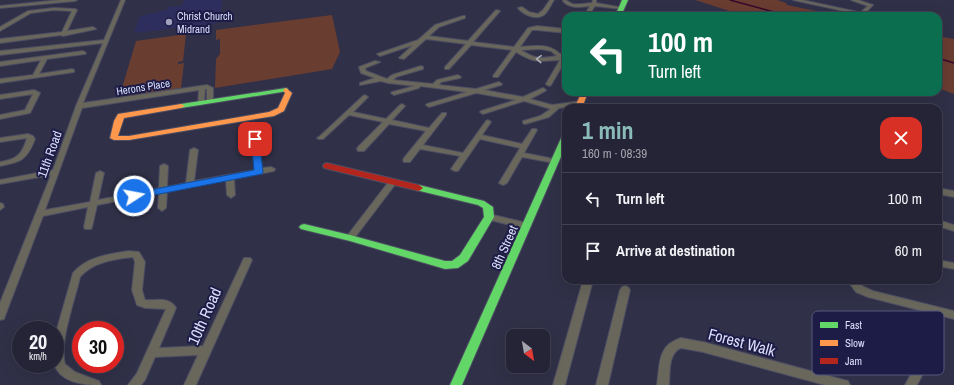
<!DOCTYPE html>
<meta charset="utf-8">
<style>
body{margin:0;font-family:"Archivo Narrow",sans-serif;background:#2c2c3e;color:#f1f3f6;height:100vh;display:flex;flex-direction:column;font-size:15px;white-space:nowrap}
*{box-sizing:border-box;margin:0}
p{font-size:13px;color:#a3a4ad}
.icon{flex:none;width:22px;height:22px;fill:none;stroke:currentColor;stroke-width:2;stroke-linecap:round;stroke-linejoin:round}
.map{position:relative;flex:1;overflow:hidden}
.side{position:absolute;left:562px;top:104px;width:380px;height:180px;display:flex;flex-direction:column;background:#242436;border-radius:12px;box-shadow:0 4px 16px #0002,0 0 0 1px #414151}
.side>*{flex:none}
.banner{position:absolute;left:562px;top:12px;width:380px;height:84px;border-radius:12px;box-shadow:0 4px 16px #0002,0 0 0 1px #414151;background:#0b6e4f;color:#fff;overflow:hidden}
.needle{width:26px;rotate:149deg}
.fabs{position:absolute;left:506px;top:329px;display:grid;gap:8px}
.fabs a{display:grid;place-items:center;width:44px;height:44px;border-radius:8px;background:#242436;box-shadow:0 4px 16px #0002,0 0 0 1px #414151;font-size:20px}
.speed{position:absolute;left:12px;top:321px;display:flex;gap:8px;font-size:20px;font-weight:700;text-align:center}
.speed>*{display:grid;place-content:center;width:52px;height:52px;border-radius:50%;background:#242436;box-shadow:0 4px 16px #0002,0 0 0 1px #414151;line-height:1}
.speed small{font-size:10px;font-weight:400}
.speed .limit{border:6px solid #d22;background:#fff;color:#111}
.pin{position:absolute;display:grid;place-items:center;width:34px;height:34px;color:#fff;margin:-17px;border-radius:8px;box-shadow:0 2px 6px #0006}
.me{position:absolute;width:44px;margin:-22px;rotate:79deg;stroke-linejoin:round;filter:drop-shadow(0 0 3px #0008)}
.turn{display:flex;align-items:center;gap:14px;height:84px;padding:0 20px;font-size:18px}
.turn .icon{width:52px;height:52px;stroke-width:2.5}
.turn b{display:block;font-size:28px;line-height:34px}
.round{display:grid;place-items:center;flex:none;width:42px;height:42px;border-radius:12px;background:#2c2c3e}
.overview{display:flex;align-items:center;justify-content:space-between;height:68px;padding:0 20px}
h1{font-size:24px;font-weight:800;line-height:30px;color:#8bbbb9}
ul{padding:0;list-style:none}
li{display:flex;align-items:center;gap:12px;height:52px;padding:0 20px;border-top:1px solid #414151}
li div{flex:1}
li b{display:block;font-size:15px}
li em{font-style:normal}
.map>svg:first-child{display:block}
</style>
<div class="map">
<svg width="954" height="385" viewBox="0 0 954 385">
<rect width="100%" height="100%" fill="#303048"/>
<path fill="#2e2e5e" d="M184,0H222V6L217,23L134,33L140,16L162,11L168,9V7L182,6Z"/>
<path fill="#6a3d31" d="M695,0H777L786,3L787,5L841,16H745Z
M332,15L340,52L332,69L215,88L216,59L220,54V39L216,40V30Z
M186,34L183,61L178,62V64L184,63L181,88L119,98L136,41Z
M938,36L954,39V94L938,88Z"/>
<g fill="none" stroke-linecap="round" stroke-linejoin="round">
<path stroke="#35082c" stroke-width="1.5" d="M730,0L789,16
M938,58L954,63"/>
<defs>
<path id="street" d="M60,0H77L75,1L0,8V6Z
M121,0H125L83,103L207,85L213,88V101L210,103L207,101V89H205L204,103L201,105L198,103L199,90L82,108L45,210L90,202L96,173L100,171L104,173L98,200L159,188L160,166L164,164L168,166L167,187L186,183L190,150L194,148L198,150L194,181L255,170L251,139L255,137L259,139L262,168L271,167L275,169L274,171L234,179L235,195L231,198L227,195L226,180L167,192L166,208L162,211L158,208L159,193L97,205L92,227L91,229H85L84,227L88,207L43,216L5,316L4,319L0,320V303L51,175L0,184V180L53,170L76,106L103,43L0,55V51L104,40Z
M550,0H554C551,4 549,10 545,14C537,21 524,15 518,8L522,7L529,12L538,14L543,10Z
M563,0C568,0 569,3 573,4C579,5 586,3 592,3L593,0H596V3L624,8L622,9L595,6L588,16H584L590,6C580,7 570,9 563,1Z
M793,0H802L858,12H861L868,6L851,0H858L873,5L864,14H858Z
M54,8L75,9L77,10L67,31L93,27L96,29L63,36L61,35L0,43V39L62,32L72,11L54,10L31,13L0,31V27L28,11Z
M496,10L500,11L473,42L514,47L528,28L537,26L566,29V33L537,30H532L520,47C534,46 549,43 560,54H566V59L551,85L549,86L546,84L560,60C538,61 536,64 516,52L498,77H494L493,76L512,50L471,45L449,69H445V67L466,44L426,39L404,59L399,58L413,45L380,56L377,54L418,40L435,25L463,16H465V18L439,27L429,36L468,41ZM541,49L551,51L557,56C540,59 535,59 521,50Z
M83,51L86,53L85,54L47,59L39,74L72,69L74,70V72L0,83V79L33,75L41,60L0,66V62Z
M375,61L380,62L365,68L366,71L387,79L392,75L421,66L423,67V69L396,77L393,80L433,84L437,80L458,75L461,77L460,78L441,82L439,85L476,89L499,82L502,84L501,85L484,90L523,97L543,88L546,90L545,91L530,99L552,105L581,101L584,103L581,105L559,108L549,117L525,124L523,123V121L540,116L551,109L524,101L483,114L480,112L481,111L516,100L476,93L429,107L426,105L427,104L467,92L420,86L419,88L394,95L391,93L392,92L415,86L388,83L381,81L360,85V83L375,78L361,73L359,67Z
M34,90L40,93L30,113L0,119V115L25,110L33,94L0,99V95Z
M365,95L368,97L353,112L386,119L400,105L402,104L405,106L392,120L429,128L442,113H446V115L423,145L463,153L486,121L488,120L491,122L482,135L522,144L532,129H536L537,130L524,153L554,159L558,161L554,163L522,157L507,183L503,185L499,183L520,148L480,139L458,171H455L451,169L460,156L420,149L410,162H404L403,160L404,158L426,131L389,124L364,151H358L357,149L358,147L383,122L349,115L323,139H319L317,138L319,137L363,96Z
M28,134L33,136L35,139C27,160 21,162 0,166V162C17,159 22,155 27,138L0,142V138Z
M390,180H396L397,182L353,240H347L346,238L347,236Z
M938,188L954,191V197L938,194Z
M0,203L3,204L4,207L0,210Z
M489,214L527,223L531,226L527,229L486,219L485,217Z
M938,220L954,225V231L938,226Z
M129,251L139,252L145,262L142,290L145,300C156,301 169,296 176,308L159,348L203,346L244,258H250L252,260L196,385H184L198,355L155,357L145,380L141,385H128L137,373L166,309L145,308L137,305L132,290L135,262L133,257C115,259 93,262 80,277C75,300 59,342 65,364L75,372L99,381L101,385C84,385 60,383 54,364H55V336L73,273C86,257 109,254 129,251Z
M938,260L954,263V269L938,266Z
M587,280L590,281L592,284L565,385H553L582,284L584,281Z
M847,280H857L862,286L873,291L954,311V319L868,297L856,292Z
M625,286L628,287L630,290L608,385H596L620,290L622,287Z
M936,336L940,337L941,340L917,385H905L932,337Z
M681,338L703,342L844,380L848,381L850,385H825L703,352L681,348C668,353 670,373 669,385H657C660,365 657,345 681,338Z"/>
<path id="fast" d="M622,0H628L621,16H615Z
M286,88L288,89V91L181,108L177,106L181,104Z
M563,134H566V145L462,385H450Z
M419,185L484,201L493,207L494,217L468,261L458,268L445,269L350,241L301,229L299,227L301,225L304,224L350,235L445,261H452L460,255L484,217L483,208L478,205L416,190L415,188Z"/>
<path id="slow" d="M286,88L292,93L284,111L274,116L129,140H114L110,138L114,121L118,114L181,104L185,106L181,108L124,118L118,136H129L269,112L278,108L285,93L283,90Z
M582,92H588L582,108H574Z"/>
<path id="jam" d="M327,163L419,185L423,188L419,191L324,168L323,166L324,164Z"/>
</defs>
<use href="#street" stroke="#4d4e63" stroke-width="2"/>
<use href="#fast" stroke="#4d4e63" stroke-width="2"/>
<use href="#slow" stroke="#4d4e63" stroke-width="2"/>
<use href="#jam" stroke="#4d4e63" stroke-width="2"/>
<use href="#street" fill="#69665c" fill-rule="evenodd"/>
<use href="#fast" fill="#63d668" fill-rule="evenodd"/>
<use href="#slow" fill="#ff974d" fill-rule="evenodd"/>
<use href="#jam" fill="#b3261e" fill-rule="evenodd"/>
</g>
<defs><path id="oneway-chevron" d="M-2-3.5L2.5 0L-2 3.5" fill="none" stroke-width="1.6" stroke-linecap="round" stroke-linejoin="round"/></defs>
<use stroke="#adafbb" href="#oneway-chevron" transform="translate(539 59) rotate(-177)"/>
<path fill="#1a73e8" stroke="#114b97" d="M255,137L259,139L263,172L262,174L134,199L130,196L134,193L254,170L251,139Z"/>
<circle fill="#9fa2bc" stroke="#1d1c47" stroke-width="1.5" cx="169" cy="22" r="4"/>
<g text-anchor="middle" stroke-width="4" stroke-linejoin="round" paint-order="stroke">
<g font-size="11" fill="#dbdffb" stroke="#1d1c47" text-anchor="start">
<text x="177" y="20">Christ Church<tspan x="177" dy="13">Midrand</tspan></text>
</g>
<g font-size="11" fill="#dbdffb" stroke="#1d1c47">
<text transform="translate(143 87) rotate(-9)" y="4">Herons Place</text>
</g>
<g font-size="13" fill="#dbdffb" stroke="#1d1c47">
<text transform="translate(49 154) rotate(-70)" y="5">11th Road</text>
<text transform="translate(504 247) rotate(-66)" y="5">8th Street</text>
</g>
<g font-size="16" fill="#dbdffb" stroke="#1d1c47">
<text transform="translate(204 316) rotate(-66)" y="6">10th Road</text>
<text transform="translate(742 342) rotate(15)" y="6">Forest Walk</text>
</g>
</g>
<rect x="812" y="311" width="132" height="64" rx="6" fill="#1d1c47" stroke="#56567d" stroke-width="1"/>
<rect x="820" y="322" width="18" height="6" fill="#63d668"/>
<rect x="820" y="340" width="18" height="6" fill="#ff974d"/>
<rect x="820" y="358" width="18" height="6" fill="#b3261e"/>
<g font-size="11" fill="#dbdffb">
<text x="845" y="329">Fast</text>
<text x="845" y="347">Slow</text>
<text x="845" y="365">Jam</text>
</g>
</svg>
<div class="fabs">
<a><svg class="needle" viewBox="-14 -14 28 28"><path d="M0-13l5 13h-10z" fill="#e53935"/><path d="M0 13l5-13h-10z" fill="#a3a4ad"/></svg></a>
</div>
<div class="speed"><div>20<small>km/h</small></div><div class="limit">30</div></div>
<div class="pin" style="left:255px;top:139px;background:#d93025"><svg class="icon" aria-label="arrive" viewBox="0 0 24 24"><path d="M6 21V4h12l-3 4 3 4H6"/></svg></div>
<svg class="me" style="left:134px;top:196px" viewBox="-20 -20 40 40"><circle r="17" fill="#1a73e8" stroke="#fff" stroke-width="3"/><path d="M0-11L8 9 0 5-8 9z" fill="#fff"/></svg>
<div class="banner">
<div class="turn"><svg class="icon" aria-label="left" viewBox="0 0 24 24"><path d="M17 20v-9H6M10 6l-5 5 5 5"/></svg><div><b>100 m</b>Turn left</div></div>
</div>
<section class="side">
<div class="overview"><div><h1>1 min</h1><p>160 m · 08:39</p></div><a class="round" style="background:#d93025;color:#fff"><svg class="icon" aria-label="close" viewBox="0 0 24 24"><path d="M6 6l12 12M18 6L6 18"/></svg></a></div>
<ul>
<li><svg class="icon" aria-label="left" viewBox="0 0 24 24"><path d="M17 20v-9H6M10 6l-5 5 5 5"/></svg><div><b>Turn left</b></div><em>100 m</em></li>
<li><svg class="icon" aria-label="arrive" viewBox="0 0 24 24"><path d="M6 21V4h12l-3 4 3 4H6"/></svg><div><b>Arrive at destination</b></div><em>60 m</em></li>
</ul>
</section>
</div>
